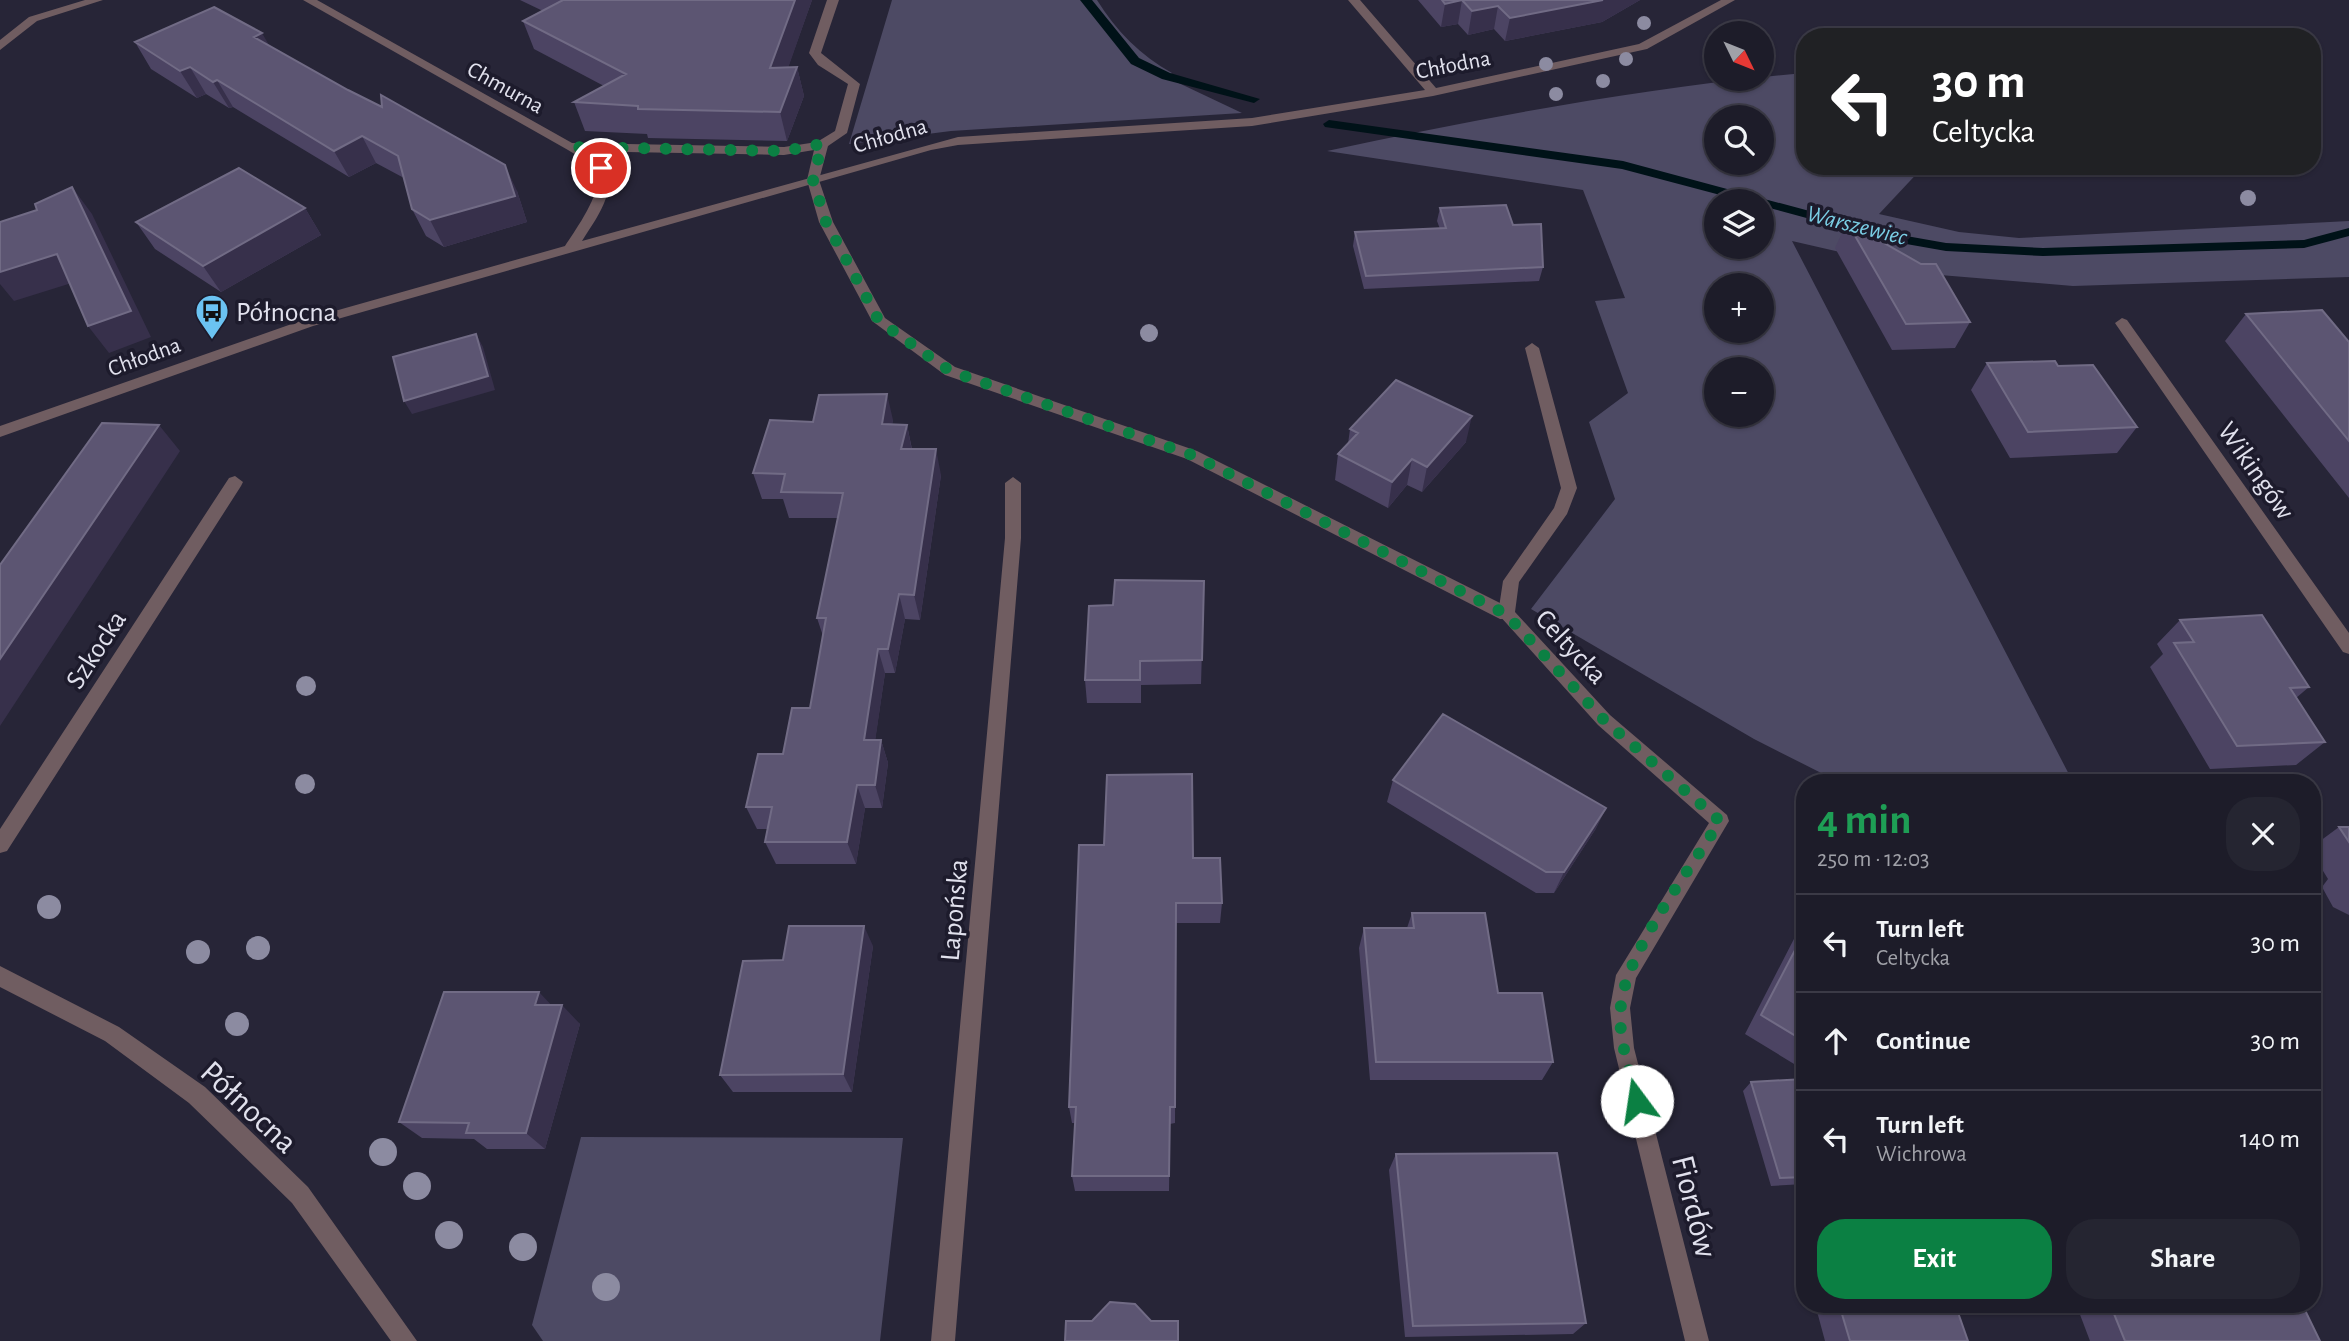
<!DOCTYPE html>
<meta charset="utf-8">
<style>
body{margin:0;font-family:"Alegreya Sans",sans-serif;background:#252531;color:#f1f3f6;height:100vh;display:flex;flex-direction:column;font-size:26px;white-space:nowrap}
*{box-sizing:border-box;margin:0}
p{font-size:23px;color:#a0a1a8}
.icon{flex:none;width:38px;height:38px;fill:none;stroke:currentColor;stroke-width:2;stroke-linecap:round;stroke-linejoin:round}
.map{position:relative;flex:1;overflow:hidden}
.details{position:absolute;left:1796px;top:774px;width:525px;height:539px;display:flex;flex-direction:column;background:#1d1c29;border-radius:28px;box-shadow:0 2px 5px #0004,0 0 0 2px #3b3a46}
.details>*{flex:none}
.top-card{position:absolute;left:1796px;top:28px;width:525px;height:147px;border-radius:28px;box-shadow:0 2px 5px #0004,0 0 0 2px #3b3a46;background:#202124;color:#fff;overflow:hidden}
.needle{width:46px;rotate:133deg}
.buttons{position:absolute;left:1704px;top:21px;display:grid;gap:14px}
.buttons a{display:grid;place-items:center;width:70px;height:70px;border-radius:50%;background:#1d1c29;box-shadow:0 2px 5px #0004,0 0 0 2px #3b3a46;font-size:35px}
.pin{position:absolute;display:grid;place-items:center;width:60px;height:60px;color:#fff;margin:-30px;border:4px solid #fff;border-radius:50%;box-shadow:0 2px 7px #0007}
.me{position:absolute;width:77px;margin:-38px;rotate:346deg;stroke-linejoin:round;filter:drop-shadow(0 0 5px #0008)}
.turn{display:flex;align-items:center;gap:24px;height:147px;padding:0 21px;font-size:32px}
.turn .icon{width:91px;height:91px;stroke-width:2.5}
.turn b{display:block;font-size:49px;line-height:60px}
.round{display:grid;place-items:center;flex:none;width:74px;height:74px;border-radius:28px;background:#252531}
.head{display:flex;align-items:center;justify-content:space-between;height:119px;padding:0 21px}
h1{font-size:42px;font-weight:600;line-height:52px;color:#1e9e55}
.action{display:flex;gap:14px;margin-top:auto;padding:14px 21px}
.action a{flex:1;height:80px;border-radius:28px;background:#0b8043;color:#fff;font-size:28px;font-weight:600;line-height:80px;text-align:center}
.action a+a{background:#252531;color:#f1f3f6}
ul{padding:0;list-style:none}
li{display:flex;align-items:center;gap:21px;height:98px;padding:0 21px;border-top:2px solid #3b3a46}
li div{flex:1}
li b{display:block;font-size:26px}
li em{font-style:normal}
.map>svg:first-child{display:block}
</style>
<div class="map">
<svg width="2349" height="1341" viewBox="0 0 2349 1341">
<rect width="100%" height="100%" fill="#272537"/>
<path fill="#4d4a64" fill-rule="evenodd" d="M892,0H1097C1116,31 1141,56 1172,73L1166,77L1242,113L951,131L849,144Z
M1804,73V166H1924L1879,214L1959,232L2019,238L2349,221V277L2073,286L1940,275L1792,241L2073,782H1839L1754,739L1531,609L1615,499L1589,422L1628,393L1595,301L1625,298L1583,190L1327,151C1485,117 1647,87 1804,73ZM1717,117H1762V163H1717ZM1717,201H1762V247H1717ZM1717,285H1762V331H1717ZM1717,369H1762V415H1717Z
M581,1137L903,1138L880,1341H543L532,1325Z"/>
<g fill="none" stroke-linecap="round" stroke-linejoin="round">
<path fill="#001218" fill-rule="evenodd" d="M1080,0H1092L1139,58L1170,73L1260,99L1254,103L1162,79L1131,64Z
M1329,120L1623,161L1895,234L1946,243L2043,248L2304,240L2349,228V236L2304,248L2043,256L1946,251L1895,242L1762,206V201H1743L1622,169L1325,127L1323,124Z"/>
<path fill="#705d61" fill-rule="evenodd" d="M85,0H103L37,21L0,50V40L29,17Z
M827,0H839L821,53L860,84L847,133L828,146L819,180L833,222L885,318L955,367L1197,451L1512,609L1514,614L1512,619H1500L1187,459L945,375L872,321L819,222L807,180L814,150L784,155L572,151L566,147L572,143L784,147L817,142L835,131L848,84L818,65L809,53Z
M235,476L243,482L241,486L7,851L0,853V829L229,478Z"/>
<path fill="#705d61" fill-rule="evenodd" d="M303,0H317L597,157C624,182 598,216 582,241L958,137L1252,118L1425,90L1348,0H1360L1436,88L1639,44L1721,0H1735L1647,49L1433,96L1252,126L958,145L931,150L313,326L0,437V426L303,320L565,246C575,230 606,189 595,170C589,161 576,155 568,150Z
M2122,318L2127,320L2349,633V654L2343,652L2117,326L2115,323Z
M1532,343L1539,348L1577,488L1567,514L1519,582L1515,612L1610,715L1727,815L1729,821L1636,978L1630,1008L1634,1048L1709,1341H1685L1614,1048L1610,1008L1616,975L1709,823L1598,725L1498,614L1503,581L1554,508L1561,488L1525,348Z
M1013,477L1021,483V538L955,1341H931L1005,538V483Z
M0,966L119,1027L205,1087L308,1187L417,1341H391L292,1203L189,1103L105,1041L0,987Z"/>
</g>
<g fill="#8c8ba1">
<circle cx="1644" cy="23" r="7"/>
<circle cx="1626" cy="59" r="7"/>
<circle cx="1546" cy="64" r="7"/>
<circle cx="1603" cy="81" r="7"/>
<circle cx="1556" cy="94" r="7"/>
<circle cx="2248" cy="198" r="8"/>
<circle cx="1149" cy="333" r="9"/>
<circle cx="306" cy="686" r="10"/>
<circle cx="305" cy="784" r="10"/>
<circle cx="49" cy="907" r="12"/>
<circle cx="258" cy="948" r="12"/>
<circle cx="198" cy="952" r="12"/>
<circle cx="237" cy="1024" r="12"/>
<circle cx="383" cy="1152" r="14"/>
<circle cx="417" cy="1186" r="14"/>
<circle cx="449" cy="1235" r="14"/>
<circle cx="523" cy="1247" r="14"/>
<circle cx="606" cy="1287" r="14"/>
</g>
<path fill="#4c4463" d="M520,0H812L788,67H797L804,96L787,141L648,138L647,134L585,131L574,102L604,86L534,49L523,21L543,11Z
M1418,0H1640L1602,22L1505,41L1494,29L1468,35L1458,24L1441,27Z
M135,42L269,46L517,191L527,222L444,247L426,236L412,209L404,178L376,163L349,177L233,107L229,108L206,94L197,98L151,69Z
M305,208L321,235L221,292L155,249L136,222Z
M1440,208L1513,225L1543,267L1539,281L1364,289L1353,246L1355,232L1440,229L1437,221Z
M1847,222L1970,322L1955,348L1892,350L1835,248Z
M2246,314L2349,342V498L2225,341Z
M1987,363L2058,366L2137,427L2117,453L2010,458L1971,390Z
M893,420L892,424L907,425L912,449L941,475L920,620L905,619L895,673H885L875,740H881L888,763L882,808H865L856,864H776L765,842L768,829H757L746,807L783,754L810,708L823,636L817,618L838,518H789L783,499H762L753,473L813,422Z
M1350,429L1466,442L1422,492L1407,485L1388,508L1335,480L1338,454L1348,444Z
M1204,581L1201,684L1141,685V703H1087L1085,680L1113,605Z
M2180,620L2309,687L2296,698L2325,742L2296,765L2210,769L2150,667L2163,654L2157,644Z
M1393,780L1606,808L1595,830L1554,893H1536L1387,802Z
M2339,827H2349V915L2333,907L2322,887L2328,879L2312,853V847Z
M1193,858L1222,903L1220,923H1176L1175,1123L1170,1124L1169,1191H1075L1072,1176L1075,1123H1072L1069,1107Z
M1412,913L1498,993L1553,1062L1542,1080H1370L1359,948L1364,928H1407Z
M1804,925V1070L1745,1034L1797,933Z
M873,946L852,1092H733L720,1075L783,960Z
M551,1005L580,1024L545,1149H487L474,1139L422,1138L399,1122Z
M1804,1079V1184L1771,1186L1743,1091L1751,1082Z
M1396,1154L1586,1323L1573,1334L1405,1337L1389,1170Z
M1815,1304H1955L1968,1341H1825Z
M2076,1304H2302L2320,1341H2090Z"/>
<path fill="#37304b" d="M795,0H812L778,97L770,68Z
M1462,0L1458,24L1441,27L1445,4Z
M1603,0H1640L1602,22L1505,41L1510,18Z
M1498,6L1494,29L1468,35L1472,11Z
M262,33L277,59L254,37Z
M190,67L206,94L197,98L180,71Z
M797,67L804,96L787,141L780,112Z
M217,80L233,107L229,108L213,82Z
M362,136L376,163L349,177L334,151Z
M505,165L517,191L527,222L444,247L430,220Z
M72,187L92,214L151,337L109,353L88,326Z
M305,208L321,235L221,292L203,266Z
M57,254L78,281L14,301L0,284V272Z
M476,334L483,347L495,390L412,414L404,401Z
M887,394L893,420L888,450L882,424Z
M1472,416L1466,442L1422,492L1427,467Z
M159,425L180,451L0,726V659Z
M907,425L912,451L901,449Z
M936,449L941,475L920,620L914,595Z
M1412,459L1407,485L1388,508L1392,482Z
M899,594L905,619L895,673L888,649Z
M878,649L885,673L872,763L864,740Z
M881,740L888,763L882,808L875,785Z
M857,785L865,808L856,864L847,842Z
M1606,808L1595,830L1554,893L1564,872Z
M864,926L873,946L852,1092L843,1074Z
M539,992L556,1010L535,1005Z
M562,1005L580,1024L545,1149L526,1133Z"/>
<path fill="#5c5572" stroke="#716b85" stroke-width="2" d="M563,0H795L770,68L797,67L780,112L638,109V106L574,102L626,74L523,21Z
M1442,0H1603L1510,18L1498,6L1472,11L1462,0L1445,4Z
M214,7L262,33L254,37L348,90L382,107L381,95L505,165L515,196L430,220L412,209L398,156L362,136L334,151L217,80L213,82L190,67L180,71L135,42Z
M239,168L305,208L203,266L136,222Z
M72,187L131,311L88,326L57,254L0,272V222L37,210L35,204Z
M1506,205L1513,225L1541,224L1543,267L1366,276L1355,232L1446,228L1440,208Z
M1847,222L1921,264H1936L1970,322L1906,324Z
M2322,310L2349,342V441L2246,314Z
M476,334L488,376L404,401L393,357Z
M2055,361L2058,366L2093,365L2137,427L2028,432L1987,363Z
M1396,380L1472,416L1427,467L1412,459L1392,482L1338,454L1358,433L1350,429Z
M887,394L882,424L907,425L901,449H936L914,595L899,594L888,649H878L864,740H881L875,785H857L847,842H765L772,807H746L758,754H783L792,708H810L826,618H817L843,493L781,492L785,474L753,473L770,420L813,422L819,395Z
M102,423L159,425L0,659V565Z
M1115,580L1204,581L1202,660L1140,661V680H1085L1089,606L1113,605Z
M2262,615L2309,687L2290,688L2325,742L2237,746L2174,643L2194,642L2180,620Z
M1443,714L1606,808L1564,872H1546L1393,780Z
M1192,774L1193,858H1220L1222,903H1176L1175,1107H1170L1169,1176H1072L1076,1107H1069L1079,845H1104L1107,775Z
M2339,827H2349V842Z
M1412,913H1485L1498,993H1542L1553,1062H1376L1364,928H1414Z
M789,926H864L843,1074L720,1075L743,961L783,960Z
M1804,933V1041L1761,1015Z
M444,992H539L535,1005H562L526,1133H466L469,1123L399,1122Z
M1804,1079V1177L1780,1178L1751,1082Z
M1557,1153L1586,1323L1413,1326L1396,1154Z
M1110,1302L1135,1304L1151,1321H1178V1341H1065L1066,1321H1092Z
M1839,1304H1955L1968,1341H1850Z
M2110,1304H2302L2320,1341H2125Z"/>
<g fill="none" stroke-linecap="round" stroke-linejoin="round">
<path stroke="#0b8043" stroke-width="12" stroke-dasharray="0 21.6" d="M601,168L572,147L784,151L822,144L813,180L826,222L879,321L950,371L1192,455L1506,614L1604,720L1720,821C1691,868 1626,952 1621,1005C1617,1036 1630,1071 1637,1101"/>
</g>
<defs>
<symbol id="bus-pin" viewBox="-11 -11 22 30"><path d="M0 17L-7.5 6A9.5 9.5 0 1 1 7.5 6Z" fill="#6bc3f2" stroke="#1d1b2c"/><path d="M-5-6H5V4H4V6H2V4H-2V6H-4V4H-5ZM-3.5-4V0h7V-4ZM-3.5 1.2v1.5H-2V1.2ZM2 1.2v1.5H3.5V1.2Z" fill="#111"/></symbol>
</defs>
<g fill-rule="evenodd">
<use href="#bus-pin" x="193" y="292" width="38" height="52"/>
</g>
<g text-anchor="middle" stroke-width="7" stroke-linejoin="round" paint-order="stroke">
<g font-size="23" fill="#e1e1ed" stroke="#1d1b2c">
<text transform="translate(1453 64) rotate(-11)" y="8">Chłodna</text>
<text transform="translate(506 87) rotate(29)" y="8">Chmurna</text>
<text transform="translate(890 135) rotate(-16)" y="8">Chłodna</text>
<text transform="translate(144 356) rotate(-20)" y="8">Chłodna</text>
</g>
<g font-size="24" font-style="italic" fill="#7acee5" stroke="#1d1b2c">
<text transform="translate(1857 225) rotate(14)" y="8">Warszewiec</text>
</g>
<g font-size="28" fill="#e1e1ed" stroke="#1d1b2c" text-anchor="start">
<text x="236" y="321">Północna</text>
</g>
<g font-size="28" fill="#e1e1ed" stroke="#1d1b2c">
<text transform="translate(2257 470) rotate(55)" y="10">Wikingów</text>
<text transform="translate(1572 646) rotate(47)" y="10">Celtycka</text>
<text transform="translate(95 649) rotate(-57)" y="10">Szkocka</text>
<text transform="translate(953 910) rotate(-85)" y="10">Lapońska</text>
</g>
<g font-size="33" fill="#e1e1ed" stroke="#1d1b2c">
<text transform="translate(250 1106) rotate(43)" y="12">Północna</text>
<text transform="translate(1696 1206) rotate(76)" y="12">Fiordów</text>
</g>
</g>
</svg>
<div class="buttons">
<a><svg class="needle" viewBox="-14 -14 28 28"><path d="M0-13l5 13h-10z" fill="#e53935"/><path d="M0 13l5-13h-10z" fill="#a0a1a8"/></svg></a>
<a><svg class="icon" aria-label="search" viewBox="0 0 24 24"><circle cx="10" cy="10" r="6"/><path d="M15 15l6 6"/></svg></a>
<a><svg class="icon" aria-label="layers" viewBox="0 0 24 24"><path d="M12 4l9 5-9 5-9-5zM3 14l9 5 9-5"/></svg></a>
<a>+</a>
<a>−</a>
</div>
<div class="pin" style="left:601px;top:168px;background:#d93025"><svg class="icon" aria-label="arrive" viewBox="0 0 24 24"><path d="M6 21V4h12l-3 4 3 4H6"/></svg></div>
<svg class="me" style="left:1637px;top:1101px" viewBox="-20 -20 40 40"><circle r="19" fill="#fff"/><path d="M0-13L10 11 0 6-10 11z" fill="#0b8043"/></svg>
<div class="top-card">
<div class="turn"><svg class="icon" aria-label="left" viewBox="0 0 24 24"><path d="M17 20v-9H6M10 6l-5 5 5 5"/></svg><div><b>30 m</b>Celtycka</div></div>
</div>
<section class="details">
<div class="head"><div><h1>4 min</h1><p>250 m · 12:03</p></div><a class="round"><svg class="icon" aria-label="close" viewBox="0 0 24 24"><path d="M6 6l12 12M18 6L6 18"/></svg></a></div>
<ul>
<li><svg class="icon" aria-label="left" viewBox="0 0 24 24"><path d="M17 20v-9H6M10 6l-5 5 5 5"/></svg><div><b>Turn left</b><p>Celtycka</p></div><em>30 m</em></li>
<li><svg class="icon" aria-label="ahead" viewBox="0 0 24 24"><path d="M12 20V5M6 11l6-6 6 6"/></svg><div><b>Continue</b></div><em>30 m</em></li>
<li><svg class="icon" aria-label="left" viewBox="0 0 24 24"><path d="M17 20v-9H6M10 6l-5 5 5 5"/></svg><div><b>Turn left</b><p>Wichrowa</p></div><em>140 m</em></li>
</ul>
<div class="action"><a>Exit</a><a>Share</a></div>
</section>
</div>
